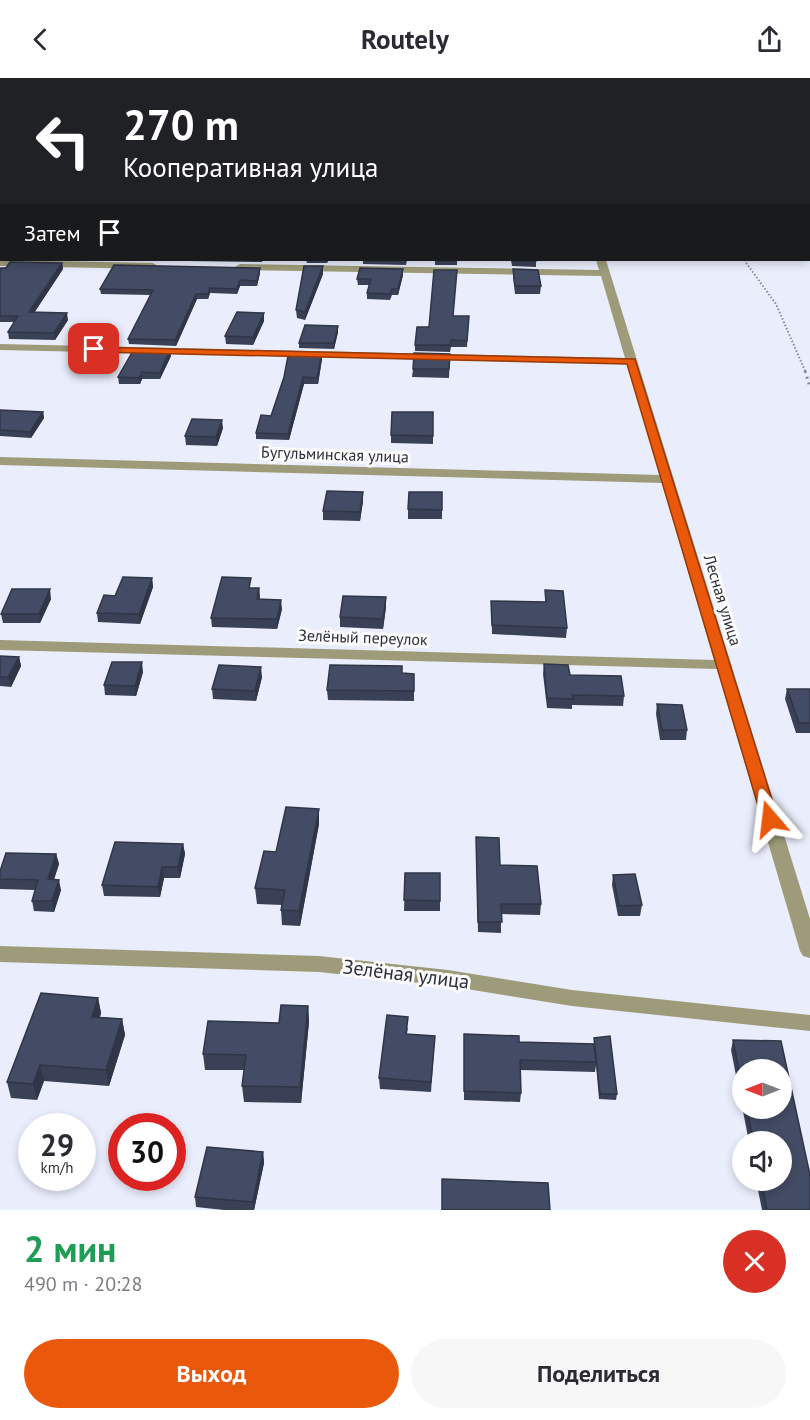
<!DOCTYPE html>
<html lang="ru">
<meta charset="utf-8">
<style>
body{margin:0;font-family:"PT Sans",sans-serif;background:#f7f7f7;color:#2b2b33;height:100vh;display:flex;flex-direction:column;font-size:22px;white-space:nowrap}
*{box-sizing:border-box;margin:0}
p{font-size:20px;color:#7c7c81}
.icon{flex:none;width:33px;height:33px;fill:none;stroke:currentColor;stroke-width:2;stroke-linecap:round;stroke-linejoin:round}
.map{position:relative;height:1132px;overflow:hidden}
.sheet{display:flex;flex-direction:column;background:#fff;flex:1}
.sheet>*{flex:none}
.guide{position:absolute;left:0px;top:0px;width:810px;height:183px;box-shadow:0 3px 9px #0003;background:#202124;color:#fff;overflow:hidden}
.needle{width:39px;rotate:270deg}
.controls{position:absolute;left:732px;top:981px;display:grid;gap:12px}
.controls a{display:grid;place-items:center;width:60px;height:60px;border-radius:50%;background:#fff;box-shadow:0 3px 9px #0003;font-size:30px}
.speed{position:absolute;left:18px;top:1035px;display:flex;gap:12px;font-size:30px;font-weight:700;text-align:center}
.speed>*{display:grid;place-content:center;width:78px;height:78px;border-radius:50%;background:#fff;box-shadow:0 3px 9px #0003;line-height:1}
.speed small{font-size:15px;font-weight:400}
.speed .limit{border:9px solid #d22;background:#fff;color:#111}
.pin{position:absolute;display:grid;place-items:center;width:51px;height:51px;color:#fff;margin:-26px;border-radius:12px;box-shadow:0 3px 9px #0006}
.me{position:absolute;width:66px;margin:-33px;rotate:343deg;stroke-linejoin:round;filter:drop-shadow(0 0 4px #0008)}
.turn{display:flex;align-items:center;gap:21px;height:126px;padding:0 24px;font-size:27px}
.turn .icon{width:78px;height:78px;stroke-width:2.5}
.turn b{display:block;font-size:42px;line-height:51px}
.then{display:flex;align-items:center;height:57px;padding:0 24px;background:#0003;gap:12px;font-size:22px}
.round{display:grid;place-items:center;flex:none;width:63px;height:63px;border-radius:32px;background:#f7f7f7}
.head{display:flex;align-items:center;justify-content:space-between;height:102px;padding:0 24px}
h1{font-size:36px;font-weight:600;line-height:45px;color:#1e9e55}
.primary-button{display:flex;gap:12px;margin-top:auto;padding:12px 24px}
.primary-button a{flex:1;height:69px;border-radius:36px;background:#ea580c;color:#fff;font-size:24px;font-weight:600;line-height:69px;text-align:center}
.primary-button a+a{background:#f7f7f7;color:#2b2b33}
header{display:flex;justify-content:space-between;align-items:center;height:78px;padding:0 24px;background:#fff;font-size:27px;font-weight:600}
.map>svg:first-child{display:block}
</style>
<header><svg class="icon" aria-label="back" viewBox="0 0 24 24"><path d="M15 5l-7 7 7 7"/></svg>Routely<svg class="icon" aria-label="share" viewBox="0 0 24 24"><path d="M12 15V3M7 8l5-5 5 5M5 13v7h14v-7"/></svg></header>
<div class="map">
<svg width="810" height="1132" viewBox="0 0 810 1132">
<rect width="100%" height="100%" fill="#eaeefc"/>
<g fill="none" stroke-linecap="round" stroke-linejoin="round">
<path stroke="#878a95" stroke-width="2" stroke-dasharray="1.5 2" stroke-linecap="butt" d="M775,2L783,0
M744,182L776,226L806,295"/>
<path stroke="#878a95" stroke-width="3" stroke-dasharray="2 4" stroke-linecap="butt" d="M805,293L810,309"/>
<path fill="#9e9b7a" fill-rule="evenodd" d="M539,0H545L546,2H539Z
M0,182L153,185L158,188L153,191L0,188Z
M596,182H606L810,841V880L803,878L800,873L717,591L0,572V562L714,582L662,405L0,387V379L660,397L627,286L0,272V266L625,280L601,198L240,192L235,189L240,186L599,192Z
M0,868L319,878L448,892L572,912L810,937V953L572,928L448,908L319,894L0,884Z"/>
</g>
<path fill="#3a4157" fill-rule="evenodd" d="M120,182H263L262,184Z
M306,182H329L327,185H307Z
M363,182H407L406,187L363,186Z
M435,182H457V187H435Z
M511,182H536V189L512,188Z
M62,185L63,191L34,235L68,242L55,262L9,261L8,254L14,244H0V190Z
M513,191L541,208L540,216H515L513,199Z
M260,195L257,208H240L237,216L210,215L208,221H197L176,268L129,266L128,261L151,217L101,216L100,211Z
M323,196L305,242L297,240L296,232Z
M403,197L398,217H392L390,222L367,221V215L369,207H358L357,201Z
M264,235V243L253,267L226,266L225,258Z
M454,238H469L467,269H451L450,274L415,273V267L429,249Z
M338,254L334,271L299,270V265Z
M322,275V281L318,306H304L289,362L256,361V355L271,338L294,278Z
M450,276L449,300L412,299L413,291Z
M171,278L160,301H142L140,306H119L118,299Z
M0,332L43,334L44,340L31,360L0,358Z
M433,334V366L391,365V357Z
M223,350L217,368L186,367L185,358Z
M442,414V441H408V431Z
M363,423L360,443L323,442V433Z
M152,500L153,509L140,546L98,544L97,535L115,518Z
M251,510H259L260,521L282,531L277,551L212,549L211,540Z
M545,512L567,550L566,560L492,556L491,523L545,524Z
M386,519V529L383,551L340,549V539Z
M51,521L40,545H3L1,536Z
M0,578L19,579L21,588L11,609L0,608Z
M544,586L624,618L623,628L572,627V631L547,630L543,596Z
M143,594L136,618L105,617L104,607Z
M402,595L414,596V623L328,622L327,612Z
M262,599L256,623L213,621L212,611Z
M787,611H810V655H796L785,621Z
M657,626L687,652L686,662H660L656,636Z
M319,731V746L300,848L282,847L281,832L282,827L257,826L255,810L276,774Z
M476,759L500,787L541,826L540,837L501,836V855L478,854Z
M183,766L185,776L180,800H164L160,819L104,818L102,807Z
M56,776L59,786L54,802L61,812L54,834L34,833L32,823L35,812L0,811V793Z
M405,795H440V833H404Z
M613,797L642,827L640,838H618L612,807Z
M98,920L101,935L100,939L122,941L125,957L109,1008L44,1003L37,1022L11,1020L7,1004Z
M308,928L309,944L301,1025L244,1024L242,1008L244,992H205L203,976L279,945Z
M408,949L407,956L435,958L431,1014L380,1011L379,1000Z
M594,960L617,1016L616,1022L599,1021L596,987L595,994L520,992L521,1015L520,1024L464,1022V966L519,964L594,966Z
M733,962L781,963L810,1097V1132H762L756,1102H782V1064H749L731,972ZM742,992H782V1030H742Z
M263,1074L264,1085L254,1132H224L196,1129L195,1119Z"/>
<path fill="#303547" d="M62,185L63,191L30,241L29,234Z
M323,188V196L305,242V234Z
M260,190V195L257,208V203Z
M403,191V197L398,217V211Z
M240,202V208L237,216V211Z
M210,210V215L208,221V216Z
M196,216L197,221L176,268L175,262Z
M67,235L68,242L55,262L54,255Z
M264,235V243L253,267V259Z
M338,248V254L334,271V265Z
M170,272L171,278L160,301V295Z
M322,275V281L318,306L317,300Z
M142,294V301L140,306L139,300Z
M303,299L304,306L289,362L288,356Z
M43,334L44,340L31,360L30,354Z
M222,342L223,350L217,368L216,359Z
M363,414V423L360,443V434Z
M152,500L153,509L140,546L139,536Z
M259,510L260,520L258,530L257,521Z
M50,511L51,521L40,545L39,536Z
M386,519V529L383,551V541Z
M281,522L282,531L277,551V541Z
M19,579L21,588L11,609L8,599Z
M142,584L143,594L136,618L135,608Z
M261,589L262,599L256,623L255,613Z
M319,731V746L300,848L299,833Z
M183,766L185,776L180,800L178,789Z
M56,776L59,786L50,812L48,801Z
M162,789L164,800L160,819L158,809Z
M59,802L61,812L54,834L52,823Z
M98,920L101,935L95,954L92,939Z
M308,928L309,944L301,1025L300,1009Z
M122,941L125,957L109,1008L106,992Z
M40,987L44,1003L37,1022L33,1006Z
M263,1074L264,1085L254,1132H253V1124Z"/>
<path fill="#444c65" stroke="#303547" stroke-width="1.5" d="M0,0H107L105,2H2V36H0Z
M128,0H322L321,2H127Z
M372,0H487V2H372Z
M0,43H2V96H0Z
M0,103H2V128H0Z
M512,182H536V183H512Z
M10,184L62,185L29,234L67,235L54,255L8,254L18,238H0V190H6Z
M114,187L260,190L257,203L240,202L237,211L210,210L208,216H196L175,262L128,261L153,212L100,211Z
M304,188H323L305,234L296,232Z
M360,190L403,191L398,211H392L390,216L367,215L371,201H357Z
M513,191L538,192L541,208H515Z
M434,192H457L453,238H469L467,263L451,262L450,267H415L417,249H429Z
M237,234L264,235L253,259L225,258Z
M305,247L338,248L334,265H299Z
M134,271L170,272L160,295L142,294L139,300L118,299Z
M296,274L322,275L317,300L303,299L288,356L256,355L261,337L271,338L284,299L288,278H294Z
M414,275L450,276L449,291H413Z
M0,332L43,334L30,354L0,352Z
M392,334H433V358L391,357Z
M192,341L222,342L216,359L185,358Z
M327,413L363,414L360,434L323,433Z
M409,414H442V432L408,431Z
M123,499L152,500L139,536L97,535L104,517L115,518Z
M222,499L251,500L249,510H259L257,521L281,522L277,541L211,540Z
M12,511H50L39,536H1Z
M545,512L563,513L567,550L492,547L491,523L546,524Z
M343,518L386,519L383,541L340,539Z
M0,578L19,579L8,599H0Z
M112,584H142L135,608L104,607Z
M544,586L568,587L570,597L621,598L624,618L572,617L573,621L547,620Z
M219,587L261,589L255,613L212,611Z
M330,587L402,588V595L414,596V613L327,612Z
M787,611H810V645H799Z
M657,626L682,627L687,652H662Z
M286,729L319,731L299,833L281,832L285,812L255,810L264,773L276,774Z
M476,759L499,760L500,787L537,788L541,826H501L502,844H478Z
M115,764L183,766L178,789H162L158,809L102,807Z
M6,775L56,776L48,801L59,802L52,823H32L38,802L0,801V793Z
M405,795H440V823L404,822Z
M635,796L642,827L619,828L613,797Z
M41,915L98,920L92,939L122,941L106,992L40,987L33,1006L7,1004Z
M281,927L308,928L300,1009L242,1008L246,977L203,976L208,943L279,945Z
M387,937L408,939L406,956L435,958L431,1004L379,1000Z
M464,956L519,958V964L594,966L596,984L520,982L521,1015L464,1013Z
M610,958L617,1016H600L594,960Z
M733,962L781,963L810,1097V1132H767L761,1102H782V1064H753L747,1030H782V992H742V1009Z
M207,1069L263,1074L253,1124L195,1119Z
M442,1101L548,1105L550,1132H442Z"/>
<path fill="#ea580c" stroke="#983908" stroke-width="1.5" d="M90,269L635,281L778,741L776,745L770,747L762,741L627,286L94,274L90,273Z"/>
<g text-anchor="middle" stroke-width="6" stroke-linejoin="round" paint-order="stroke">
<g font-size="16" fill="#2b2e36" stroke="#fcfcfc">
<text transform="translate(335 376) rotate(2)" y="6">Бугульминская улица</text>
<text transform="translate(723 522) rotate(73)" y="6">Лесная улица</text>
<text transform="translate(363 559) rotate(2)" y="6">Зелёный переулок</text>
</g>
<g font-size="20" fill="#2b2e36" stroke="#fcfcfc">
<text transform="translate(406 896) rotate(7)" y="7">Зелёная улица</text>
</g>
</g>
</svg>
<div class="controls">
<a><svg class="needle" viewBox="-14 -14 28 28"><path d="M0-13l5 13h-10z" fill="#e53935"/><path d="M0 13l5-13h-10z" fill="#7c7c81"/></svg></a>
<a><svg class="icon" aria-label="sound" viewBox="0 0 24 24"><path d="M4 9h4l5-4v14l-5-4H4zM17 9q2 3 0 6"/></svg></a>
</div>
<div class="speed"><div>29<small>km/h</small></div><div class="limit">30</div></div>
<div class="pin" style="left:94px;top:271px;background:#d93025"><svg class="icon" aria-label="arrive" viewBox="0 0 24 24"><path d="M6 21V4h12l-3 4 3 4H6"/></svg></div>
<svg class="me" style="left:770px;top:741px" viewBox="-20 -20 40 40"><path d="M0-17L14 15 0 8-14 15z" fill="#ea580c" stroke="#fff" stroke-width="4"/></svg>
<div class="guide">
<div class="turn"><svg class="icon" aria-label="left" viewBox="0 0 24 24"><path d="M17 20v-9H6M10 6l-5 5 5 5"/></svg><div><b>270 m</b>Кооперативная улица</div></div>
<div class="then">Затем<svg class="icon" aria-label="arrive" viewBox="0 0 24 24"><path d="M6 21V4h12l-3 4 3 4H6"/></svg></div>
</div>
</div>
<section class="sheet">
<div class="head"><div><h1>2 мин</h1><p>490 m · 20:28</p></div><a class="round" style="background:#d93025;color:#fff"><svg class="icon" aria-label="close" viewBox="0 0 24 24"><path d="M6 6l12 12M18 6L6 18"/></svg></a></div>
<div class="primary-button"><a>Выход</a><a>Поделиться</a></div>
</section>
